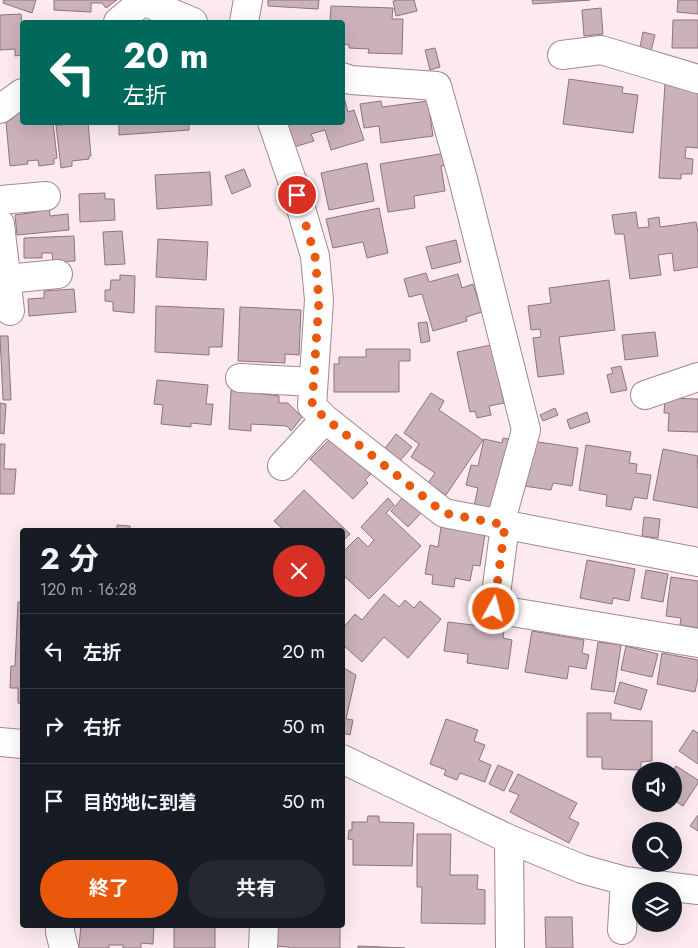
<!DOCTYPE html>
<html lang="ja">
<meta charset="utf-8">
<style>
body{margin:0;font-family:Jost,"Noto Sans JP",sans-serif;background:#242831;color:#f1f3f6;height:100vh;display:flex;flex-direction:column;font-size:19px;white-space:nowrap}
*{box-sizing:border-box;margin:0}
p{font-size:16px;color:#9ea1a6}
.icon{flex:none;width:28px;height:28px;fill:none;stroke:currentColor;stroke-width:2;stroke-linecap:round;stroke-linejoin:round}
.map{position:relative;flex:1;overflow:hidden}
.drawer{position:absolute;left:20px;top:528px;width:325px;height:400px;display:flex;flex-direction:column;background:#171b24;border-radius:5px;box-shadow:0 5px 20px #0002}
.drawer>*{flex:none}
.guide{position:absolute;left:20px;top:20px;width:325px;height:105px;border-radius:5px;box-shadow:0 5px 20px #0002;background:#00695c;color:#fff;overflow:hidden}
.controls{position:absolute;left:632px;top:762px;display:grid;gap:10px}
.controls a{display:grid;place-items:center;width:50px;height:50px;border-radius:50%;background:#171b24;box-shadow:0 5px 20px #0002;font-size:25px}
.pin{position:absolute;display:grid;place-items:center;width:42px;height:42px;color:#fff;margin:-21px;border:2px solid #fff;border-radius:50%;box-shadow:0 1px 5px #0007}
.me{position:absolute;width:55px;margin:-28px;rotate:7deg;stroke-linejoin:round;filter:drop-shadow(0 0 4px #0008)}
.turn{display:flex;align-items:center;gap:18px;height:105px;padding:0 20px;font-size:22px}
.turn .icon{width:65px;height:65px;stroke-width:2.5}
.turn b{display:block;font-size:35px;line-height:42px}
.round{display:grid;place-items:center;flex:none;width:52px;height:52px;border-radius:26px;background:#242831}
.summary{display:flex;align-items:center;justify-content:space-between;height:85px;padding:0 20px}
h1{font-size:30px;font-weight:700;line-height:38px}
.cta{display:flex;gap:10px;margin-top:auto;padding:10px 20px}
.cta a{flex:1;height:58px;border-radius:30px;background:#ea580c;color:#fff;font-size:20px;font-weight:700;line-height:58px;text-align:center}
.cta a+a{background:#242831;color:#f1f3f6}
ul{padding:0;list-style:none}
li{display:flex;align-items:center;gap:15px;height:75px;padding:0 20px;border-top:1px solid #363941}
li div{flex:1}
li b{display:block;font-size:19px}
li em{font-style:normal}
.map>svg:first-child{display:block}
</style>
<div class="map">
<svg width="698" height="948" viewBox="0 0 698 948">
<rect width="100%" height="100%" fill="#fceaf0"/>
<path fill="#cbb1ba" stroke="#8d747d" d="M4,0H36L32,13L3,3Z
M54,0H117L106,8L102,3H91V12L54,10Z
M268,0H319L318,9L268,6Z
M398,0H414L417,11L396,16L393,1Z
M532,0H590L533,4Z
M678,0H698V14L677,12Z
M331,6L393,8L392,19H403L402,54L368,53L369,49L349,48V45L342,44V22H330Z
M601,8L603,34L584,36L582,10Z
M21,14L22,26V55L15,56V49L0,50V15Z
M673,20H698V48H672Z
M643,32L655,35L650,55L639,52Z
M435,48L440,67L430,70L425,50Z
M569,79L623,87L622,93L638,95L633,133L563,124Z
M665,83L698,90V148L686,147L685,158L693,159L692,174H681V179L659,178Z
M344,97L348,112L354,110L364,140L331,150L325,130L311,134L314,141L294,147L286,122H342V98Z
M381,101L382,107L428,101L433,136L381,143L379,126L364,128L360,104Z
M22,111V122H53L57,158L54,159V164L39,166L38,160L27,161L28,164L10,166L6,122Z
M62,122H88L91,156H89V159L72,161V166L61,168L56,125H62Z
M119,122H189V130L119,135Z
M446,153L448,165L441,166L445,191L414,196L415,208L388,212L380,164Z
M367,163L374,201L329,210L321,173Z
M244,169L251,186L232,194L225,176Z
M210,172L212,205L157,209L155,175Z
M105,193V199H114L115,220L80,222L79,194Z
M49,204L50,216L68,214L69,230L17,235L15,215L36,212V206Z
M379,208L388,253L367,258L363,242L333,248L326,219Z
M636,212L638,228L649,227L648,219L659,217L660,227L696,222L698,232V267L674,271L672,253L658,255L661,275L630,279L624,234H615L612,215Z
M122,231L125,264L105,265L103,232Z
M74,236L75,261L53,262L52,253H42V258H24V238Z
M158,239L208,242L206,280L156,277Z
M456,240L461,262L432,269L426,247Z
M426,273L429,282L458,274L462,288L473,284L482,312L466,317L467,321L433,331L422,294L409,297L404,279Z
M120,275L135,276L134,313L113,311V302L105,301V290H110L111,280H120Z
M609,280L615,330L559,337L564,374L538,377L533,338L541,337L540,329L531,330L528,306L551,303L549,288Z
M74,289L76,312L29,316L28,299L44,298V291Z
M156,306L224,309L222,347H209V355L155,352Z
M240,307L301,310L299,355L285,354V363L238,361Z
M427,322L430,341L421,343L418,323Z
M655,332L658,356L625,360L622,335Z
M0,336H8L11,400H3Z
M491,345L504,403L489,406L491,415L477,418L475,411L470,412L457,352Z
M366,349H410V361H399V392H334V364H339V357H366Z
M621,366L627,390L611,393L607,375L613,373L611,368Z
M157,380L208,385L206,404H213L211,425L191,423V427L161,424L163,405L154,404Z
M231,390L279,396V403H288L302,417L291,431L287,426L251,424V431L229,429Z
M431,393L444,401L439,410L483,440L446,495L428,483L435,473L411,457L419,444L404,433Z
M665,398L698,399V432L668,431L669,413H664Z
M0,403L6,404L4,434L0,433Z
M555,408L558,415L543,421L540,415Z
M587,412L590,422L570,429L567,420Z
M396,434L412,447L398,463L383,451Z
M332,437L371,474L365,480L368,483L353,499L310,459Z
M503,438L512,440L495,510L474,506L478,488L466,485L471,465L478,466L484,439L502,443Z
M532,441L578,448L572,486L553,483L551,490L524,486Z
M0,444H5L4,469H16L14,494H0Z
M586,445L631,452L629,463L637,464L636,473L651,475L647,499L634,497L631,510L606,506L607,495L579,490Z
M663,449L698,456L697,467H698V508L653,500Z
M304,490L350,534L342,542V530H284L274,521Z
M404,496L421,513L408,527L391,511Z
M388,498L394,505L386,513L421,546L369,599L342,574V553L358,537L368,547L374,540L361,527Z
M644,517L660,519L658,538L642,536Z
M117,525L130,526V530H117Z
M441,527L485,534L480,566L473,565L470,581L455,578L454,587L432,584L433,575L425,574L430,545L438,547Z
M587,560L635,569L629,601L613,598L612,604L580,598Z
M646,570L668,574L663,602L641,598Z
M671,577L698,581V628L680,625L681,618L666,616Z
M384,594L399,607L405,600L414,608L420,601L441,619L408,658L384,637L362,662L342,644V629L355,614L362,620Z
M18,602H22V704L18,703V688H10L11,666H15Z
M482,621L505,624L503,638L512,640L508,669L467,663L468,654L444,651L448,622L481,626Z
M532,631L584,640L582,653L589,655L586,669L569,666L567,679L525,672Z
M598,642L621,645L614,692L591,689Z
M626,646L658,654L652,677L621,670Z
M662,653L698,660V678L695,692L657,684Z
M342,667L356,675L346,719L353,720L350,735L342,733Z
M620,682L647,690L641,710L614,703Z
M587,713H611V720L652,721V761L641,762V770L602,769V757H587Z
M446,719L478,730L474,741L485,745L479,760L491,765L485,782L460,773L457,780L444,775L446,770L430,764Z
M693,730L698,733V764L679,751Z
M498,765L513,772L504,791L489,784Z
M676,766L698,780V783L683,806L674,800V771H672Z
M518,774L577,803L569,818L579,823L569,843L510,812L519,795L509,791Z
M698,815V831L690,826Z
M368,816H379V822L414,823L412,866L353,865V840L348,839L349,830H352V822H367Z
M417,834H451L450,875H478L477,889L485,890V924L421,923L422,887H417Z
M545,917H572L573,948H546Z
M81,925H154L153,944L141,943V948H123V945H109V948H71V946H79Z
M174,925H215V948H174Z
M274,925H340V948H289V947L274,946Z
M358,946L405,948H358Z"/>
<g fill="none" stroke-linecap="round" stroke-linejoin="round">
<defs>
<path id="minor" d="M118,22L143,1L193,22
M244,22L248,0
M562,55L601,50L698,79
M342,77L351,80L437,86L463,179L526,430L500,524
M0,109L22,93
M272,122L297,195L315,256L319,300L312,406L325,419L444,513L698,562
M0,200L46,196
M0,224L10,311
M7,279L58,274
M240,378L313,382
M645,395L698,377
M282,466L325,419
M505,525L494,609L698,643
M0,742L22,744
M342,759L509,839L582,869L625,881L698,890
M509,839L510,948
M60,925V932L64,948
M622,930L625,881
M263,948L264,925"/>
</defs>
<use href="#minor" stroke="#a28891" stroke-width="30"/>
<use href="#minor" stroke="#fff" stroke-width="28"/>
</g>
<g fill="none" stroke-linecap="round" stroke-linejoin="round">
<path stroke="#ea580c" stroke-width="9" stroke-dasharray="0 16.2" d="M297,195L315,256L319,300L312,406L325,418L444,513L505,525L494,609"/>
</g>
</svg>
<div class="controls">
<a><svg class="icon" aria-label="sound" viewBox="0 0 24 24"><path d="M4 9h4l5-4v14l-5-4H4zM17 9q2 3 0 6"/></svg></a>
<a><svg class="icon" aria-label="search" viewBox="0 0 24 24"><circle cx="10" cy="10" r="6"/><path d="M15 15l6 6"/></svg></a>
<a><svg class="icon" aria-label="layers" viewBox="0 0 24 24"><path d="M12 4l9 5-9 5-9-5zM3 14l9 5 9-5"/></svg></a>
</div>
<div class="pin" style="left:297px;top:195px;background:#d93025"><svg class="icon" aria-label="arrive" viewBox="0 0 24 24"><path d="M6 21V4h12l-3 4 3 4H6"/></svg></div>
<svg class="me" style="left:494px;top:609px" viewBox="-20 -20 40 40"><circle r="17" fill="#ea580c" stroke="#fff" stroke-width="3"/><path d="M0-11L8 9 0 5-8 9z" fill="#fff"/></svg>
<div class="guide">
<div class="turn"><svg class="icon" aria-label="left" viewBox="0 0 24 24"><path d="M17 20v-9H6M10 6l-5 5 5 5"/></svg><div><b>20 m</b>左折</div></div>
</div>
<section class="drawer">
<div class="summary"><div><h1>2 分</h1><p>120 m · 16:28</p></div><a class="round" style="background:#d93025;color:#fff"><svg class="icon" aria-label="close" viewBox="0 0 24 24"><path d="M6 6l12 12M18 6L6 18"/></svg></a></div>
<ul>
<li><svg class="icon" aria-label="left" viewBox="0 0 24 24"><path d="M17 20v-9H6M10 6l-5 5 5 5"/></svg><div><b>左折</b></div><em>20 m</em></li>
<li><svg class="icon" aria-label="right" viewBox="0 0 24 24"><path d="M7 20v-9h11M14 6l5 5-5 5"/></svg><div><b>右折</b></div><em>50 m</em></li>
<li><svg class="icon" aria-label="arrive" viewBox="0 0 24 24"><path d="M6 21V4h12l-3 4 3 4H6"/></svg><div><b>目的地に到着</b></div><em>50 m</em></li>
</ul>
<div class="cta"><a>終了</a><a>共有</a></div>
</section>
</div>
